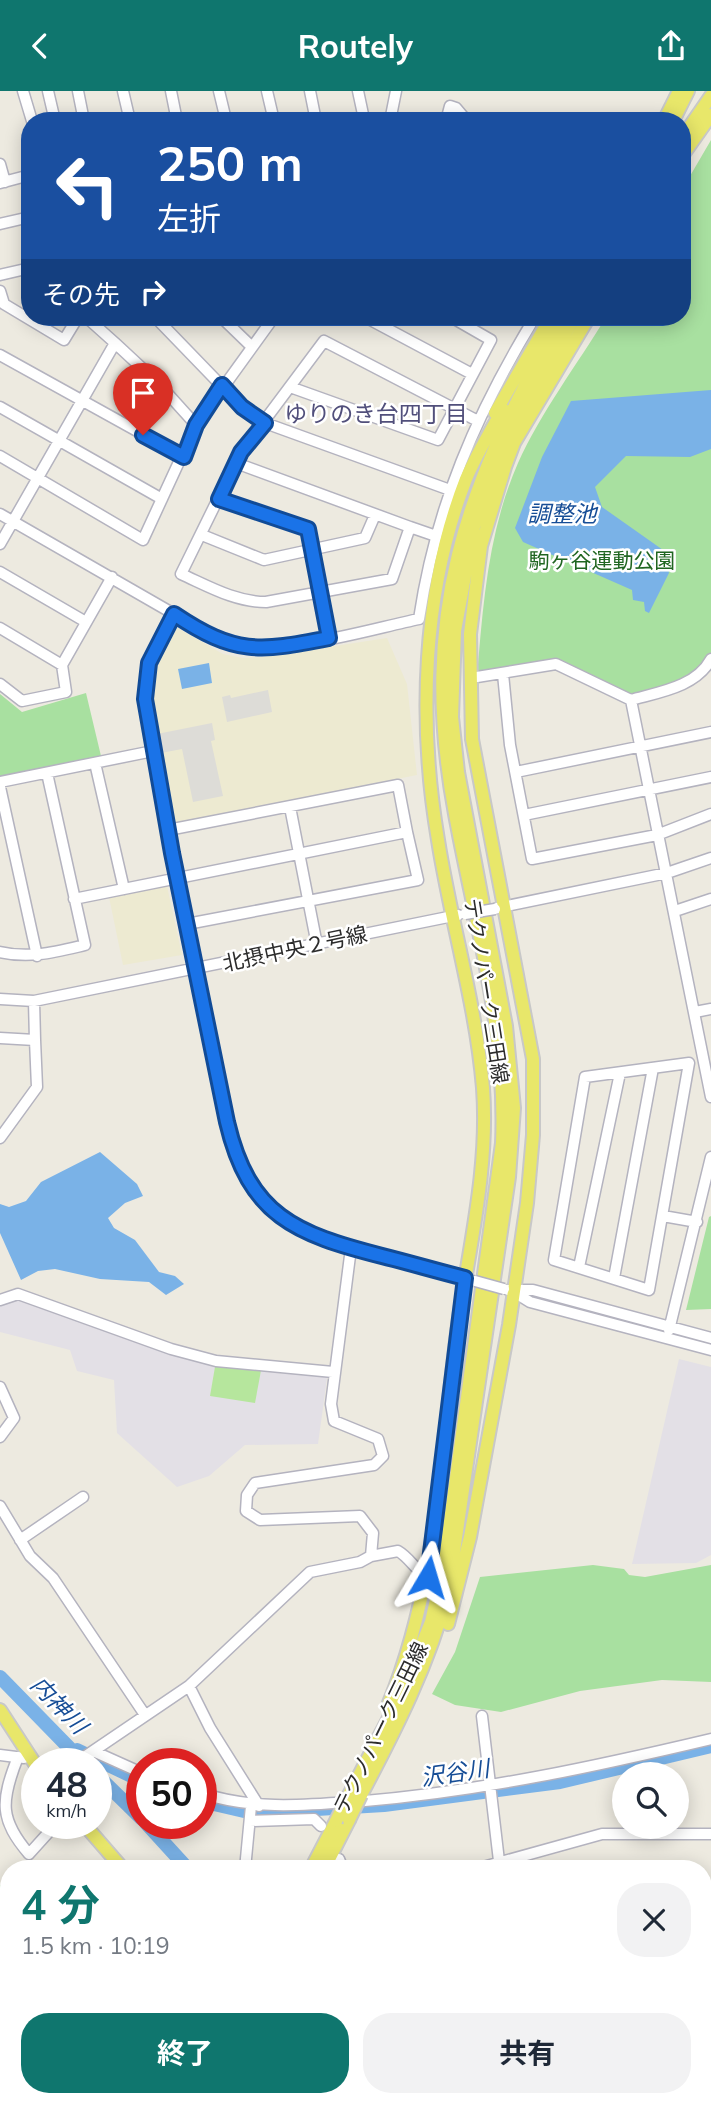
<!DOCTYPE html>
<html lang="ja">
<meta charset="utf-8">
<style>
body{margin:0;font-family:Mulish,"Noto Sans JP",sans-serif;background:#f2f2f3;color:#1f2937;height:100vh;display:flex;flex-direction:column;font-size:26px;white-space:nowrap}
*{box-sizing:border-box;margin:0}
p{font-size:23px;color:#747a83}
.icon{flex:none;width:38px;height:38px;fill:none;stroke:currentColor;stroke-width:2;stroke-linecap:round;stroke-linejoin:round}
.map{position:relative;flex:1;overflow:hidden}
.drawer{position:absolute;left:0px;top:1769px;width:712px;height:247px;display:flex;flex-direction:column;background:#fff;border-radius:28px 28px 0 0;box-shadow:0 4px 18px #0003}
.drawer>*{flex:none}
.banner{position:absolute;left:21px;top:21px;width:670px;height:214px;border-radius:28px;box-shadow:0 4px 18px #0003;background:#1a4fa0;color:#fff;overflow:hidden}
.fabs{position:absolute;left:612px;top:1671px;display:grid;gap:14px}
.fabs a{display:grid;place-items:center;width:77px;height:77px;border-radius:50%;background:#fff;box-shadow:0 4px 18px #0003;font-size:35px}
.speed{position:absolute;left:21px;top:1657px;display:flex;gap:14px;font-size:35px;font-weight:700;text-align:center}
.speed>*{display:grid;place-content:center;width:91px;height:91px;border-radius:50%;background:#fff;box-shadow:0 4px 18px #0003;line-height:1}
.speed small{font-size:18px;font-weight:400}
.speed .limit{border:10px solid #d22;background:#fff;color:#111}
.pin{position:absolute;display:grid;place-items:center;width:60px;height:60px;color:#fff;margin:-72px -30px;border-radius:50% 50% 50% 0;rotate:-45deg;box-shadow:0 0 7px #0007}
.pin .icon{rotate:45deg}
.me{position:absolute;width:77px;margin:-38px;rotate:7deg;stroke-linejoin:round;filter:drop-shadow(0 0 5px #0008)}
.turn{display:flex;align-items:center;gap:24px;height:147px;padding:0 21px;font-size:32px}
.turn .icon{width:91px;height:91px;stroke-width:2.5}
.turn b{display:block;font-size:49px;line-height:60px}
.then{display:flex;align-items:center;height:66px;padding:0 21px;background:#0003;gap:14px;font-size:26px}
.round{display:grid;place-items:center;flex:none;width:74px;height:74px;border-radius:28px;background:#f2f2f3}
.head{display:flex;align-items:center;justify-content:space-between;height:119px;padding:0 21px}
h1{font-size:42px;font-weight:700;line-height:52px;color:#0f766e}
.action{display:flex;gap:14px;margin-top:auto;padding:14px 21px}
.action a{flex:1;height:80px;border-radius:28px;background:#0f766e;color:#fff;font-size:28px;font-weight:700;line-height:80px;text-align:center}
.action a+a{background:#f2f2f3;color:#1f2937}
header{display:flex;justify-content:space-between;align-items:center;height:91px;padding:0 21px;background:#0f766e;color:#fff;font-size:32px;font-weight:700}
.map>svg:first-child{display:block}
</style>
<header><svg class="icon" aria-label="back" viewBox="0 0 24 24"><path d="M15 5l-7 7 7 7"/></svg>Routely<svg class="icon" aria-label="share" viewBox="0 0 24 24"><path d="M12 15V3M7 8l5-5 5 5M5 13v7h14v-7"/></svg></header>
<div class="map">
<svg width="711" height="2015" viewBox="0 0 711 2015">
<rect width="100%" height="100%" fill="#edeae0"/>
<path fill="#e3e0e6" d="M18,1203L216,1270L328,1280L318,1353L245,1354L209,1385L177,1396L117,1342L114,1289L77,1280L70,1259L0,1241V1209Z
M679,1268L711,1276V1464L696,1472L632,1473Z"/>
<path fill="#edead1" d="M176,536L223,563L243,567L263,566L387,547L407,593L417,684L175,732L153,613L157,570Z
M167,795L182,864L123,874L109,806Z
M704,1883L711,1884V2006H704Z
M562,2007H638L596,2015H565Z"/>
<path fill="#a8e0a0" d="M711,49V568L683,594L631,609L556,573L477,586C483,514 488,440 518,372C541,321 577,274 606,226H682L683,97Z
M86,602L101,665L0,685V603L22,621Z
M711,1125V1218L686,1219L709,1126Z
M593,1474L624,1478L629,1484L645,1486L711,1474V1591L662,1589L580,1600L501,1621L455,1614L432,1603L455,1561L480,1486Z
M0,1794L9,1796V2007H112L106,2015H0Z"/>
<path fill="#b6e69d" d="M216,1270L262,1274L255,1312L210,1305Z"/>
<path fill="#dddcd7" d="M268,599L272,621L227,631L222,606L230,604L231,607Z
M212,632L215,649L211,650L223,705L193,711L182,658L161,662L157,643Z"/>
<path fill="#7ab2e7" d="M711,299V358L690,366L626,365L595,396L602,416L663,459L669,482L649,522L645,520L644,511L633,509L632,499L523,451L515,437L542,366L571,310Z
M209,572L212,592L182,598L178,578Z
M100,1061L137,1093L143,1105L125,1112L108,1127L114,1137L135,1149L159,1181L175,1185L184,1193L166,1204L149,1191L100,1188L55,1178L38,1180L21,1189L0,1142V1113L9,1116L26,1110L41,1091Z"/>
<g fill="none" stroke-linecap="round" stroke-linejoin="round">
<path stroke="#7ab2e7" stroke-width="14" d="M0,1586L85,1673
M77,1659L142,1690
M96,1683L142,1728
M201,1710L244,1720L266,1721L384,1714L560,1691L711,1655
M146,1732L188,1778
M359,2007L363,2015"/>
<defs>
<path id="minor" d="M23,0L32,30
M48,0L55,30
M78,0L84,30
M123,0L130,30
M171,0L177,30
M219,0L226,29
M267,0L274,30
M310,0L316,30
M358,0L364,28L370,30
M177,28L248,30
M390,30L396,0
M446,30L450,15L456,17L467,30
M0,73L5,91
M0,92L30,84
M0,133L30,126
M0,184L30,177
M0,200L4,213L64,249L78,226
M86,226L115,252
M155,226L242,316L265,332L450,399
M221,226L252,256
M365,226L472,283
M0,264L184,366
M290,296L438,349L491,249L451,226
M0,316L162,408
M0,365L143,449L196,334L274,226
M236,372L410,436
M219,408L308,438L329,546
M0,423L174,523L149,572L145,608L172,762L227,1031C256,1160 364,1158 471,1189
M202,444L264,469L365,447L375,424
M436,445L410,436L392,488L266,511C235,511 208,495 181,483L241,361L324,250L476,329
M0,453L115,252L159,293L196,334
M0,481L86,531
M174,523C190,534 206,546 226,552C277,567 366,539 419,528C436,415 476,323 535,226
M0,537L62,574
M503,583L510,654L532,768L657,744L711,723
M477,586L556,573L631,609C659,601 696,596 711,568
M0,593L22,610L66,601L62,574L112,486
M631,609L711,1006
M95,672L124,798
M516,681L711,641
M0,691L153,660
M0,696L37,865
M290,716L317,854
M524,724L711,686
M168,739L398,694L407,741
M74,808L407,741L418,789L187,833
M497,817L667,782L711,767
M675,820L711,808
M0,861C30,868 55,861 85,854L47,682
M0,908L34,910L458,824
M695,921L711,918
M0,947L35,949L34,910
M689,972L649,1199L554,1169L585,986Z
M0,1047L37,996L35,949
M663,1125L697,1131
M579,1176L620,982
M614,1187L653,977
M508,1199H533L711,1247
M514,1201L530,1211L711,1259
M0,1209L18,1203L171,1258L216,1270L333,1281
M669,1239L711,1066
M0,1296L14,1327L0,1346
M0,1415L30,1465L53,1487L145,1624
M20,1449L83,1406
M371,1465L398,1460C410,1467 415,1479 427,1486
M189,1595L210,1637L259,1715
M482,1625L499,1770
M93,1660L142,1682
M0,1664L24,1667
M18,1666C0,1711 0,1729 29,1763L57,1732
M74,1673L189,1595L310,1481L360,1471L371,1465L373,1442L360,1425L260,1429L246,1420L247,1404L255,1392L374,1374L383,1365L378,1348L334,1330L331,1313L351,1157
M201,1702C256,1720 308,1714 365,1710C482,1700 597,1675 711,1648
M250,1730L314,1728L321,1735
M339,1768L343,1778
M245,1778L251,1715
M476,1778L602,1743H711
M402,2007L404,2015
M475,2007L477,2015"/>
<path id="major" d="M664,30L679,0
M673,30L688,0
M682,47L711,5
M682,65L711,24
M495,322L551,226
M448,1533L470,1446L509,1234L527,1112L533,1044V968L472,648L470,543L481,455L505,376L514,352L589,226
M389,1612C438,1493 441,1361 458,1234C469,1156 489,1077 483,997C476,913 451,832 438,749C418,631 422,501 466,388C476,364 490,341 503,318
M0,1619L37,1676
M349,1704L403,1600L431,1531L444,1474L502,1052C507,940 475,832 455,723C418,525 464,395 563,226
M361,1704C396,1638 429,1573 448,1501L509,1086L514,1017L506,935L458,681L452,626L455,540L474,436L499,368L523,314L575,226
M83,1732L123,1778
M311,1778L336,1730
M324,1778L349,1729
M271,2007L274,2015
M189,2015L193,2007
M202,2015L206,2007"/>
</defs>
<use href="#minor" stroke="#b4b3bf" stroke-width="13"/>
<use href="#major" stroke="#c8c8c8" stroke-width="16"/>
<use href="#minor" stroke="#fff" stroke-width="10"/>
<use href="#major" stroke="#e8e76a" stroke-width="12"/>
<defs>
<path id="minor-bridge" d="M465,823L495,818
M475,1190L504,1198"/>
<path id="major-bridge" d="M349,1729L361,1704
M336,1730L349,1704"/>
</defs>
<use href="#minor-bridge" stroke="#b4b3bf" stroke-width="13" stroke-linecap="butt"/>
<use href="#major-bridge" stroke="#c8c8c8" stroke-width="16" stroke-linecap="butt"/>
<use href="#minor-bridge" stroke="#fff" stroke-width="10"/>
<use href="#major-bridge" stroke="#e8e76a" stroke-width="12"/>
</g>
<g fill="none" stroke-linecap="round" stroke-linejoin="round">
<defs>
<path id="route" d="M143,344L184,366L196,334L222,294L242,316L265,332L241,361L219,408L308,438L329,547C259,561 235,564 174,523L149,572L145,608L172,762L227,1031C249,1125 296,1143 382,1165C410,1172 437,1180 465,1187L428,1486"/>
</defs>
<use href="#route" stroke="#114b97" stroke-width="18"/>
<use href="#route" stroke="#1a73e8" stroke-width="12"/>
</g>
<g text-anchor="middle" stroke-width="5" stroke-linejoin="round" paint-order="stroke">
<g font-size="21" fill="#206621" stroke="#fff">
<text x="602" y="477">駒ヶ谷運動公園</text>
</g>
<g font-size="21" fill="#2c2c2c" stroke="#fff">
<text transform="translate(295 858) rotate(-12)" y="7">北摂中央２号線</text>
<text transform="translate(486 900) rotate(81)" y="7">テクノパーク三田線</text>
<text transform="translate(381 1637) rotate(-64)" y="7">テクノパーク三田線</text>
</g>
<g font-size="23" fill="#514f7b" stroke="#fff">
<text x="376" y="331">ゆりのき台四丁目</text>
</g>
<g font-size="23" font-style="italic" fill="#164d96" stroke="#fff">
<text x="562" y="431">調整池</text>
<text transform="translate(59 1614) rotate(46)" y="8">内神川</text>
<text transform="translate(455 1682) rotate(-8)" y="8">沢谷川</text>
</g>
</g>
</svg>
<div class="fabs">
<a><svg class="icon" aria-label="search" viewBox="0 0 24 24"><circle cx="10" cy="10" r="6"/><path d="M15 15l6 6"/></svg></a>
</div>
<div class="speed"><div>48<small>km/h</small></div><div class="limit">50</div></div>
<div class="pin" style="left:143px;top:344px;background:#d93025"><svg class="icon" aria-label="arrive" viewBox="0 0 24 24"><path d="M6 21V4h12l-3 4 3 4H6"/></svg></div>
<svg class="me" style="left:428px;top:1486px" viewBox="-20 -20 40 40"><path d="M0-17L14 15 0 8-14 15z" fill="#1a73e8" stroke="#fff" stroke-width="4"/></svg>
<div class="banner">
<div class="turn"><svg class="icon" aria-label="left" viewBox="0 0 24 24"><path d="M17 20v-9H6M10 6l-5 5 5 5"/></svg><div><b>250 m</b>左折</div></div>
<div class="then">その先<svg class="icon" aria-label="right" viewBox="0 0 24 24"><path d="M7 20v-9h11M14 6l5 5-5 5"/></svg></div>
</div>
<section class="drawer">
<div class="head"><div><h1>4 分</h1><p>1.5 km · 10:19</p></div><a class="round"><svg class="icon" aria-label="close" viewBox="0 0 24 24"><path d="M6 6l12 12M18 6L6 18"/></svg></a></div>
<div class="action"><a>終了</a><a>共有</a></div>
</section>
</div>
